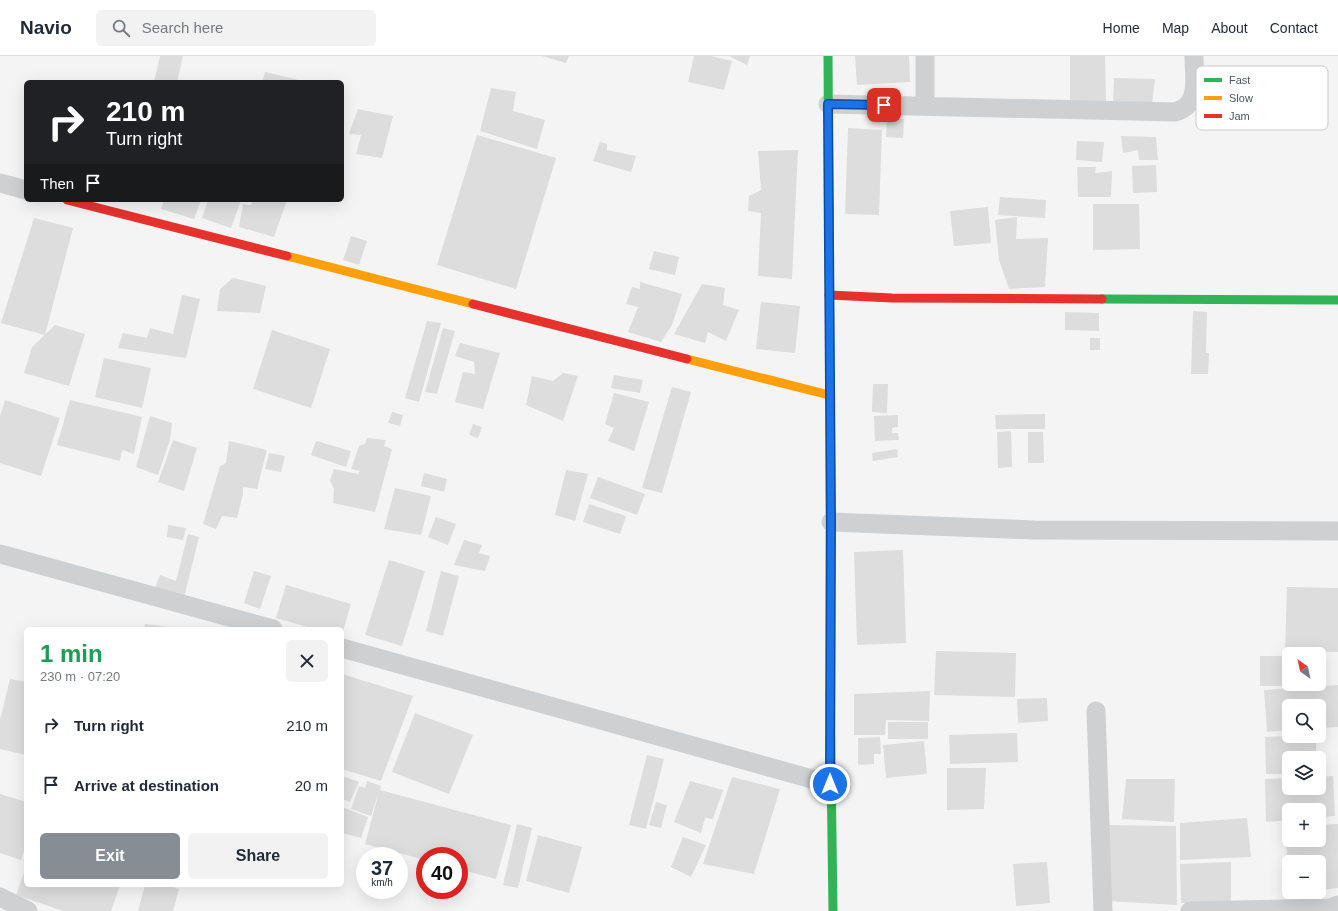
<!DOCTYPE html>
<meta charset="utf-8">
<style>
body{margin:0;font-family:Helvetica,sans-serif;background:#f2f2f3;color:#1f2937;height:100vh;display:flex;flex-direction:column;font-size:15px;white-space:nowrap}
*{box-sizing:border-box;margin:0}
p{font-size:13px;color:#747a83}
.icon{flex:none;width:22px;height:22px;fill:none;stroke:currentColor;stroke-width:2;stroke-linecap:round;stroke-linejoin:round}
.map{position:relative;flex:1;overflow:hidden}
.panel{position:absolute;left:24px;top:571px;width:320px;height:260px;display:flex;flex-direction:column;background:#fff;border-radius:6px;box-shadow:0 4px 16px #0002}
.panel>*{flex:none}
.hud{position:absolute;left:24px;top:24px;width:320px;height:122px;border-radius:6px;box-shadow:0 4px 16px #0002;background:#202124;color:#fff;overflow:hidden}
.needle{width:26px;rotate:327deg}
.controls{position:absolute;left:1282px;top:591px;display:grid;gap:8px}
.controls a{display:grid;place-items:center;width:44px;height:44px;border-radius:6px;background:#fff;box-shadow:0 4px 16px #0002;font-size:20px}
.speed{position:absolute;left:356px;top:791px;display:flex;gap:8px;font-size:20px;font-weight:700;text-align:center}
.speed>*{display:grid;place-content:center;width:52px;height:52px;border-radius:50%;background:#fff;box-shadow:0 4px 16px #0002;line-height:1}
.speed small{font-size:10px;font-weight:400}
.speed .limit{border:6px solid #d22;background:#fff;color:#111}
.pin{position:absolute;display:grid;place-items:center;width:34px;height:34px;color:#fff;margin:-17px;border-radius:8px;box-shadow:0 2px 6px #0006}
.me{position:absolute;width:44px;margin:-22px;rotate:0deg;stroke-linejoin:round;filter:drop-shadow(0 0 3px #0008)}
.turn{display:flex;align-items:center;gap:14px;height:84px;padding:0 16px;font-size:18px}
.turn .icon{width:52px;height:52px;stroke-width:2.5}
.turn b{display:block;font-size:28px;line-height:34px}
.then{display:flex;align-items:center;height:38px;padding:0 16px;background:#0003;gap:8px;font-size:15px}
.round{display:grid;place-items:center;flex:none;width:42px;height:42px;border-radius:6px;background:#f2f2f3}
.head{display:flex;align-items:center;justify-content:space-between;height:68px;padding:0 16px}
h1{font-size:24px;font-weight:800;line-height:30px;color:#1e9e55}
.action{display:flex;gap:8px;margin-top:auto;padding:8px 16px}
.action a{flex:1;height:46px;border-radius:6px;background:#868d94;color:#fff;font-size:16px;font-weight:800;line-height:46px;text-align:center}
.action a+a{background:#f2f2f3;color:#1f2937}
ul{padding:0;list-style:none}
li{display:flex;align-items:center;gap:12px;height:60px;padding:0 16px}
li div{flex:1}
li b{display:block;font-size:15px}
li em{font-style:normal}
header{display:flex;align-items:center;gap:24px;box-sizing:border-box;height:56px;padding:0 20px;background:#fff;border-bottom:1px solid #e0e1e3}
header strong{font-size:19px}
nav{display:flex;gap:22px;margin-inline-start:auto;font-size:14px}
.search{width:280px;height:36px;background:#f2f2f3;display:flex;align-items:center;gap:10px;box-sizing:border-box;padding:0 14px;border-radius:6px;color:#747a83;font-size:15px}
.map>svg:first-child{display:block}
</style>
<header>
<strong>Navio</strong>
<div class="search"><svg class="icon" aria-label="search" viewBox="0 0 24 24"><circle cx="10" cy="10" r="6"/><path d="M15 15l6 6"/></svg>Search here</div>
<nav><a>Home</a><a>Map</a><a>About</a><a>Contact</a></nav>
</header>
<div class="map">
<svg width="1338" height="855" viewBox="0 0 1338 855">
<rect width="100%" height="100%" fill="#f4f4f4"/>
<path fill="#ddddde" d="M160,0H183L177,26H154Z
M542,0H569L566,7Z
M694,0H711L732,5L724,34L688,26Z
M729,0H750L747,9Z
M855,0H909L910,26L857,29Z
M1070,0H1105L1106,45H1070Z
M265,16L303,25V26H262Z
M1114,22L1155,23L1152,48L1113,49Z
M491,32L516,36L513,55L545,64L537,93L480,75Z
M358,53L393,60L382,102L356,98L361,79L349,78Z
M887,62L904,63L903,82L886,81Z
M848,72L882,74L879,159L845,158Z
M477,79L556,102L516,233L437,209Z
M1121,80L1156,81L1158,104H1139L1138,94L1123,97Z
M1077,85L1104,86L1102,106L1076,104Z
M600,86L607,88V94L636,100L631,116L593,105Z
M798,94L792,223L758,220L761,157L748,155L749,140L761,134L758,95Z
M1156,109L1157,136L1133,137L1132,110Z
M1077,111H1096L1095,117L1112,115L1111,141H1078Z
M1000,141L1046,144L1045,162L998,159Z
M164,144H201L194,163L161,153Z
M208,144H241L231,172L202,162Z
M253,144H287L274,181L239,171L243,148L251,149Z
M1093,148H1139L1140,193L1093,194Z
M988,151L991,187L954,190L950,155Z
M1017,161L1016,183L1048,182L1045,231L1009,233L999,204L995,164Z
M34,162L73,172L45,279L1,267Z
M351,180L367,185L359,209L343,204Z
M654,195L679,201L675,219L649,213Z
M233,222L266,230L260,257L217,255L220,233Z
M640,226L682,238L672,269L661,286L628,276L638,251L626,248L632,231L640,233Z
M702,228L725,232L723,249L739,254L726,285L708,276L705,287L674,278Z
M182,239L200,243L186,302L118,292L123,277L147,282L150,272L173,278Z
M761,246L800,250L795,297L756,293Z
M1193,255L1207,256L1206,297H1209L1208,318H1191Z
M1065,256L1099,257V275L1065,274Z
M427,265L441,267L419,346L405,342Z
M55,269L85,278L69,330L24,317L32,291Z
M443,272L455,275L437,338L425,336Z
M272,274L330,293L311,352L253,333Z
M1090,282H1100V294H1090Z
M460,287L500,297L483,353L455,346L463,316L475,318L474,306L455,300Z
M104,302L151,312L142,352L95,341Z
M563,317L578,320L563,365L526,349L532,320L553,325Z
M614,319L643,324L640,337L611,332Z
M873,328H888L887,357L872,356Z
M672,331L691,336L662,437L642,432Z
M614,337L649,346L634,395L608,385L614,372L605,368Z
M5,344L60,362L41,420L0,407V360Z
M70,344L142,361L134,398L122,394L120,405L57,389Z
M392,356L403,359L400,370L388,367Z
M1045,358V373H996L995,359Z
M898,359V371L892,372V377H898L899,384L875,385L874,360Z
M150,360L172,367L170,384L158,419L136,411Z
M473,368L482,371L478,382L469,379Z
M1011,375L1012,411L998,412L997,376Z
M1028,376H1043L1044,407H1028Z
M367,382L386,384L384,390L392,393L375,456L333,447L334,433L330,424L334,413L358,418L360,415L351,413L359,390L365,388Z
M173,384L197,392L184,435L158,426Z
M229,385L267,394L257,433L243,431V438L237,462L222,460L216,473L203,468L220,410L226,407Z
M316,385L351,395L346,411L311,399Z
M897,393L898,401L873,405L872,397Z
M269,397L285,400L281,416L265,413Z
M566,414L588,418L575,465L555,459Z
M424,417L447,423L444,436L421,430Z
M598,421L645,438L637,459L590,442Z
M395,432L431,440L421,479L384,473Z
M589,448L626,460L620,478L583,466Z
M436,461L456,468L448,489L428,481Z
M168,469L186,472L183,484L167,481Z
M188,478L199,481L184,542L155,532L160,519L176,525Z
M464,484L482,489L479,497L490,500L485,515L454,509Z
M903,494L906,587L857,589L854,496Z
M389,504L425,515L402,590L365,579Z
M254,515L271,520L260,553L244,547Z
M441,515L459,520L443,580L426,575Z
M286,529L351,548L342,578V573H314L276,562Z
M1287,531L1338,532V596L1285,595Z
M145,568L179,572V573H144Z
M936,595L1016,597L1015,641L934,639Z
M1260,600H1289V628H1301V630H1260Z
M342,618L413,640L381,725L342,713Z
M10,623L26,626V699L0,693V664Z
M1338,629V671L1319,672V650H1289V674L1267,676L1264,634Z
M930,635L929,665L886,664L885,679H854V638Z
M1047,642L1048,665L1018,667L1017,643Z
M415,657L473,679L449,738L392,716Z
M888,666H928V683H888Z
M1017,677L1018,706L950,708L949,679Z
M1292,680H1316V702H1289V718H1266L1265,681Z
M880,681L881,698H874V708L858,709V682Z
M924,685L927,718L886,722L883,689Z
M647,699L664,703L646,773L629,769Z
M947,712H986L984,753L947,754Z
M342,720L359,726L350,746L342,743Z
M1333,720L1335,760L1319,761V754H1289V764L1266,766L1265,723L1289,722V732H1319V721Z
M732,721L780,733L754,818L703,808Z
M1126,723H1175L1174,766L1122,763Z
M367,725L381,730L380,734L511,769L496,823L459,813V800H425V804L365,788L379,736L371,760L351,753L359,730L365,732Z
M690,725L723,734L713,763L705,762L701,777L674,766Z
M0,738L26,746V788L21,804L0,797Z
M656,746L667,749L661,772L649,769Z
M342,751L368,761L361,782L342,777Z
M1247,762L1251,801L1180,804V767Z
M517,768L532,772L518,832L503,829Z
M1338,768V832L1319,834V806H1289L1288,816L1285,771H1289V784H1319V769Z
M1104,769L1176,770L1177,849L1106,845Z
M538,779L582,791L569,837L526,825Z
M683,781L706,789L691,821L671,811Z
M1047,806L1050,847L1016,850L1013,808Z
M1231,806V848L1181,847L1180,808Z
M26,811V829H120L111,855H63L16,839Z
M145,829H165L179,833L173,855H138Z"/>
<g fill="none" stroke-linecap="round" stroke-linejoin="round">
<path stroke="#ced0d2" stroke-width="19" d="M925,0V50
M828,48L1175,56C1201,49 1194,22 1194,0
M0,127L26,134
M831,466L1034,474L1338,475
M0,498L273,573
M342,592L830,728
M1096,655L1103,855
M0,841L28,855
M1190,855L1330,852L1338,849"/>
<path stroke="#30b455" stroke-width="9" d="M828,0L830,339
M1102,243L1338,244
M830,637L833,855"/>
<path stroke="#ff9f0a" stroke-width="9" d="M287,200L473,248
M687,303L829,339
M830,637V339"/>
<path stroke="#e5322d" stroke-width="9" d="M67,144L287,200
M829,239L892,242L1102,243
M473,248L687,303"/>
</g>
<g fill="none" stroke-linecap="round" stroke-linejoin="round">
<defs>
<path id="route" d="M830,728L831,466L828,48L884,49"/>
</defs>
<use href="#route" stroke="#114b97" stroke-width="10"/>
<use href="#route" stroke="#1a73e8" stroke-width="7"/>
</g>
<rect x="1196" y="10" width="132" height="64" rx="6" fill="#fff" stroke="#c9ccd0" stroke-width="1"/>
<rect x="1204" y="22" width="18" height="4" fill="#30b455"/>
<rect x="1204" y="40" width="18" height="4" fill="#ff9f0a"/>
<rect x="1204" y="58" width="18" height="4" fill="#e5322d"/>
<g font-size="11" fill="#4a5661">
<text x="1229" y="28">Fast</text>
<text x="1229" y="46">Slow</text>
<text x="1229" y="64">Jam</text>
</g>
</svg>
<div class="controls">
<a><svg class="needle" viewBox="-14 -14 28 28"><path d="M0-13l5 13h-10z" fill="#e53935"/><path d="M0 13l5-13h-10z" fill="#747a83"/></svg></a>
<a><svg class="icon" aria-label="search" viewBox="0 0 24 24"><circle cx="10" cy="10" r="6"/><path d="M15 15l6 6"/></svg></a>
<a><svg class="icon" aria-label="layers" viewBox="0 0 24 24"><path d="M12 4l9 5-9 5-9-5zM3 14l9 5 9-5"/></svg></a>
<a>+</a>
<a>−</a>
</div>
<div class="speed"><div>37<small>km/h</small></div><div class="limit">40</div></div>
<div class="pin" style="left:884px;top:49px;background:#d93025"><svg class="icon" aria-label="arrive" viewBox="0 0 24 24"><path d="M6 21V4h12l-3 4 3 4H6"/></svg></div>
<svg class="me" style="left:830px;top:728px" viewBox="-20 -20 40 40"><circle r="17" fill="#1a73e8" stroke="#fff" stroke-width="3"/><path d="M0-11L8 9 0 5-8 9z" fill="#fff"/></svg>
<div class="hud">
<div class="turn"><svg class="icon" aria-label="right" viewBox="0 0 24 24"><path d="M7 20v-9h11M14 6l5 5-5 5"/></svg><div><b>210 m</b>Turn right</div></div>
<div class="then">Then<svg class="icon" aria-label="arrive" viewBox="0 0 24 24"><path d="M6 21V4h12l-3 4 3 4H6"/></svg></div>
</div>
<section class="panel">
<div class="head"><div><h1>1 min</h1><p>230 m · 07:20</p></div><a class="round"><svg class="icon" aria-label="close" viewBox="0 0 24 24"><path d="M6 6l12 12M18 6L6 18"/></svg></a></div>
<ul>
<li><svg class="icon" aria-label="right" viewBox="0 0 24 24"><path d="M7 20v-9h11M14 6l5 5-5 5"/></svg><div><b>Turn right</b></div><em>210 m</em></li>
<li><svg class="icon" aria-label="arrive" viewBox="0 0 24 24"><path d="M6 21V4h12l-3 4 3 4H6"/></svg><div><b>Arrive at destination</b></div><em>20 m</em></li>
</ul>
<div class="action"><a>Exit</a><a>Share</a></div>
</section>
</div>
